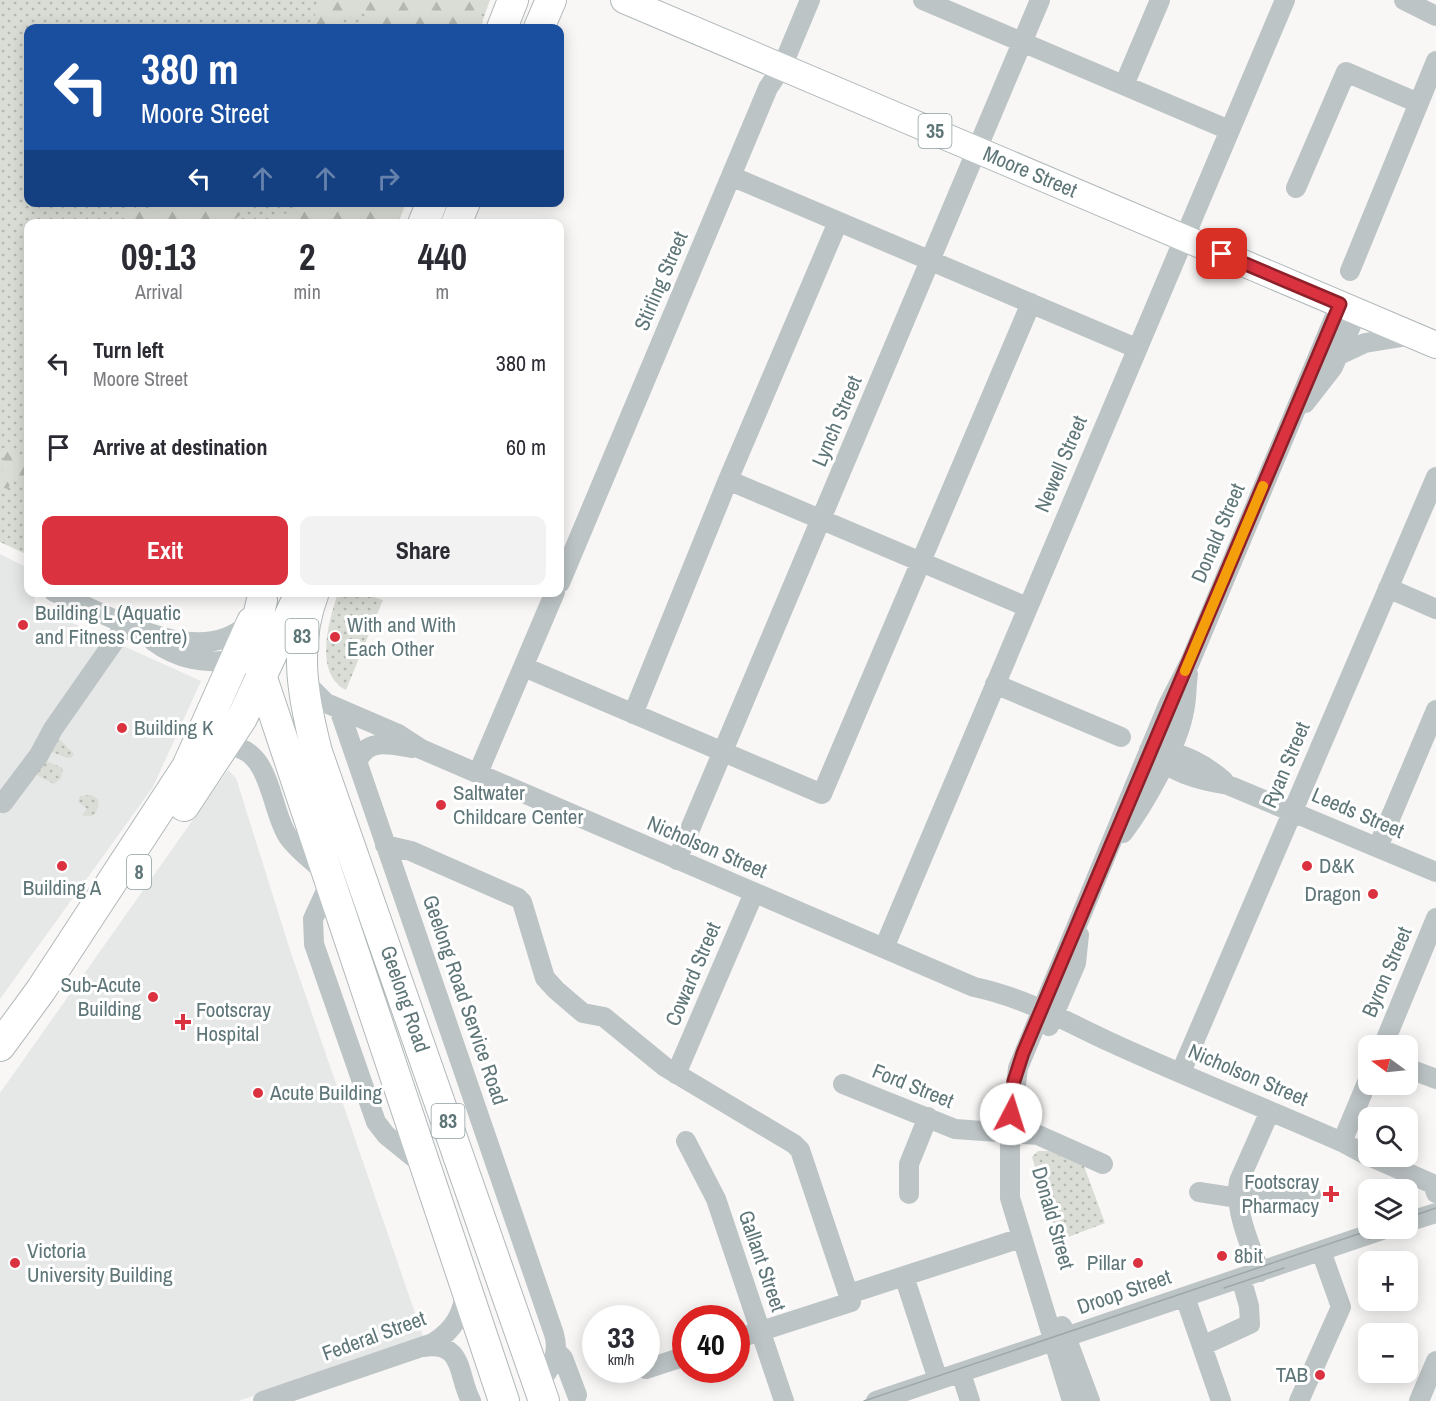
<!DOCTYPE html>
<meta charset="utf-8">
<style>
body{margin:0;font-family:"Archivo Narrow",sans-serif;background:#f2f2f3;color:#2b2b33;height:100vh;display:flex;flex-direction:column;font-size:22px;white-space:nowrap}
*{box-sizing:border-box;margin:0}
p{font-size:20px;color:#7c7c81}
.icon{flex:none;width:33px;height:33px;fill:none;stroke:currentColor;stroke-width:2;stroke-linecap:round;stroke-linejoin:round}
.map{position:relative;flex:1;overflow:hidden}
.drawer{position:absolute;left:24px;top:219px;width:540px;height:378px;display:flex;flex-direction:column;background:#fff;border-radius:12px;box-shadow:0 3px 15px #0003}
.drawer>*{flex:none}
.hud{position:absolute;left:24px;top:24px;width:540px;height:183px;border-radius:12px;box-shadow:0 3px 15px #0003;background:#1a4fa0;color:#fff;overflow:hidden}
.needle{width:39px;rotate:285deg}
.fabs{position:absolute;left:1358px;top:1035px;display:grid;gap:12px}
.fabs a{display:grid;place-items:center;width:60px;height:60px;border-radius:12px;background:#fff;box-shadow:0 3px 15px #0003;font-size:30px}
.speed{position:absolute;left:582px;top:1305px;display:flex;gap:12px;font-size:30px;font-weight:700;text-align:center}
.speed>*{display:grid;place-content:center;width:78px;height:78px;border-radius:50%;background:#fff;box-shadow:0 3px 15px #0003;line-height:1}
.speed small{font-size:15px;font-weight:400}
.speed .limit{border:9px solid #d22;background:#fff;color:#111}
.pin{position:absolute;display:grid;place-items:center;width:51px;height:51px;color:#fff;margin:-26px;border-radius:12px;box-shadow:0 3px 9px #0006}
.me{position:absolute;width:66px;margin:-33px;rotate:5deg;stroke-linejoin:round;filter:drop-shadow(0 0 4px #0008)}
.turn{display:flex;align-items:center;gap:21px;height:126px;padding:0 18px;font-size:27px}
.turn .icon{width:78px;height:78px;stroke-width:2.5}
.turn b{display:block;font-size:42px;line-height:51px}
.lanes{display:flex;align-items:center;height:57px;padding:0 18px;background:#0003;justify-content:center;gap:30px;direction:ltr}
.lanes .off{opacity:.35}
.eta{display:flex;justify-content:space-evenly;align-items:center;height:102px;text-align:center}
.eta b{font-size:36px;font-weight:700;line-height:42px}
.button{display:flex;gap:12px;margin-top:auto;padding:12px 18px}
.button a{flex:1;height:69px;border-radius:12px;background:#db3240;color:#fff;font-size:24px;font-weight:700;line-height:69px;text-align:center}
.button a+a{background:#f2f2f3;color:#2b2b33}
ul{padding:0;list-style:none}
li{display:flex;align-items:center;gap:18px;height:84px;padding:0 18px}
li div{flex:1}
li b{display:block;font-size:22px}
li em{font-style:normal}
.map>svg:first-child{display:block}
</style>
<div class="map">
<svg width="1436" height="1401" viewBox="0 0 1436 1401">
<defs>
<pattern id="green-dots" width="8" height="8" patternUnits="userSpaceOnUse" patternTransform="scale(1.5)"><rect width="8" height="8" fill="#daddd5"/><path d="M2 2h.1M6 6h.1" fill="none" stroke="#b4b8b2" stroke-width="1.8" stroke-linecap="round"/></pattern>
<pattern id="forest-firs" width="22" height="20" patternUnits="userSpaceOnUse" patternTransform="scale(1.5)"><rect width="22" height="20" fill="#daddd5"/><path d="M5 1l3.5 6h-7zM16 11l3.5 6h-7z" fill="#b4b8b2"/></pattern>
</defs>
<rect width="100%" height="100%" fill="#f8f7f6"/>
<path fill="#e6e7e7" d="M0,554L24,566L28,592L33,593L37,607L201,681L153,787L0,999Z
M228,770L236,778L290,950L424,1339L238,1401H0V1093Z"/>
<path fill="url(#green-dots)" d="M0,0H490L480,28H28V202L406,203L397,223L28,224V555L0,542Z
M338,593H361L383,600L346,690C313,673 329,620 338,593Z
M58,738L74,754L72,757L67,758L50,751Z
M43,760L63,768L61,778L54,784L33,773Z
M91,795L98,799C99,810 96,820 82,815L87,809L78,802L80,796Z
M1038,1151H1049L1084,1166L1105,1223L1058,1241L1032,1157Z"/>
<path fill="url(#forest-firs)" d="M322,0H486L479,17L483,21L480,28H367L366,9L339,22L341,28H309Z
M202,202H252V206L230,223H187Z
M124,203L151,215L155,205L152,203H200L184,224L131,223Z
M302,203V202L406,203L398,223H275L280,212L294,216Z
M0,448C12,449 17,452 20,463L28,465V488L13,477L8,489L0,487V471L7,469Z"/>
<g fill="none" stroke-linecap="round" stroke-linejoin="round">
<defs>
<path id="major" d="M624,0L1436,345"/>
<path id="highway" d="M502,28L513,0
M539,28L551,0
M423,224L432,202
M456,224L465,202
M314,592C293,646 303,698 317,752L544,1401
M262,600L254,634L262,678L504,1401
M184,806L242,718L295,604
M0,1046L41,990L187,767L252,622"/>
</defs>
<use href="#major" stroke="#b1b9ba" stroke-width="28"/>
<use href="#highway" stroke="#b1b8b9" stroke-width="32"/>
<path stroke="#bdc4c5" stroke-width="20" d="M923,0L1229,130
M1404,0L1436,16
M1124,85L1160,0
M731,176L1136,348
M1296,188L1346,72L1409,99
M1350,271L1436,61
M1337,356L1365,343L1414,335
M1305,403L1333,367L1357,312
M728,480L1027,607
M560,583L768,88L782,67L810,0
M1388,588L1436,609
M54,592C107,613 198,673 249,623
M153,641C177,659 206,665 235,659
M524,667L822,794L1031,303
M304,681L326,703L398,734L421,749L974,987C1023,997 1065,1021 1110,1042C1186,1077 1265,1108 1342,1142L1368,1156
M995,684L1121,737
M339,709L554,1334C560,1354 551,1368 539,1383L546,1390
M633,714L728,480L838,222
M226,746C271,746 269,805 287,835C295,848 312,860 323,871
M1149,750C1170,773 1198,780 1228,785L1436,872
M1157,750C1180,751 1206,765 1224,781
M358,761C367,737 392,745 412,748
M478,773L555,592
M0,802L3,803L39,755L53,729L127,623
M1123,833C1144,805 1178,746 1184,711C1187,699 1186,686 1188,674
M385,845L411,851L518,898L522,902L545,978L556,990L583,1013L604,1017L665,1067L794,1144L800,1150L851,1302L736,1339
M1378,847L1436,710
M677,860L1040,0
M331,880L313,919L314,944L376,1122L386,1135L423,1165
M884,948L1285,0
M1049,1026L1076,963L1079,935
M1383,1046L1436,918
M1407,1068L1436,1079
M1181,1072L1436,477
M676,1074L754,893
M843,1084L955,1129L1038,1135L1103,1164
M686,1141L716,1199L784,1401
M1342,1142L1368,1080
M1369,1156L1433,1184L1436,1193
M1199,1192L1238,1198L1311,1195
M909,1194V1164L928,1117
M1407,1222L1436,1213
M1260,1272C1250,1245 1234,1210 1239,1181L1270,1111
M904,1276L938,1380
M849,1294L1021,1238
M1185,1297L1221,1401
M1062,1326L1090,1401
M1202,1346L1250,1324L1249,1306L1241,1278
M423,1347C465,1341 457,1375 471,1401
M556,1351L563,1358L577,1395
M646,1369L686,1356
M961,1373L970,1401
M263,1401L433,1343C454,1330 464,1313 465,1289
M876,1401L1388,1228
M1072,1401L1010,1198V1133L1018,1068L1168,705L1190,662L1340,304
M1299,1401L1341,1307L1321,1251
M1419,1401L1436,1361"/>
<use href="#major" stroke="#fff" stroke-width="26"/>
<use href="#highway" stroke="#fff" stroke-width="30"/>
<path stroke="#9da8aa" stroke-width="1.5" d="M1407,1218L1436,1208
M1369,1239L1400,1228
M1224,1288L1284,1268
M864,1401L1376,1228"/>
</g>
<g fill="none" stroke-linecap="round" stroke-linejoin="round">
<defs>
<path id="route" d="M1011,1114L1014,1081L1023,1053L1340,304L1222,254"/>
</defs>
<use href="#route" stroke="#8e202a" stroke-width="15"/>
<use href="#route" stroke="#db3240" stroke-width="10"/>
<path stroke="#f59e0b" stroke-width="10" d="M1185,671L1263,486"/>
</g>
<g fill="#db3240" stroke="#fff" stroke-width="2">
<circle cx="23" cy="625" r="6"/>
<circle cx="335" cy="637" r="6"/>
<circle cx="122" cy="728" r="6"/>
<circle cx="441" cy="805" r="6"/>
<circle cx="62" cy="866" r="6"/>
<circle cx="1307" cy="866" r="6"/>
<circle cx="1373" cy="894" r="6"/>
<circle cx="153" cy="997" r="6"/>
<path d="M180 1013h6v6h6v6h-6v6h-6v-6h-6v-6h6z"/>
<circle cx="258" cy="1093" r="6"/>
<path d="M1328 1185h6v6h6v6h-6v6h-6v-6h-6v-6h6z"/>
<circle cx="1222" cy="1256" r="6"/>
<circle cx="15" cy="1263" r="6"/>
<circle cx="1138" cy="1263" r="6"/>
<circle cx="1320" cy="1375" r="6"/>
</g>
<g text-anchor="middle" stroke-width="6" stroke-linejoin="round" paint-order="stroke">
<g fill="#fff" stroke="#8f9fa1" stroke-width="1.5">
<rect x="918.5" y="114" width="33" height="34" rx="4.5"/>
<rect x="285.5" y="619" width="33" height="34" rx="4.5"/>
<rect x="127" y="855" width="24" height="34" rx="4.5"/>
<rect x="431.5" y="1104" width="33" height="34" rx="4.5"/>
</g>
<g font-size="20" font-weight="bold" fill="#5f7679">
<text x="935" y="138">35</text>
<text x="302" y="643">83</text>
<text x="139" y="879">8</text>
<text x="448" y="1128">83</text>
</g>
<g font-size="21" fill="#5f7679" stroke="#fff">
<text transform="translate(1030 172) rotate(23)" y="7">Moore Street</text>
<text transform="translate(661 281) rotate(-67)" y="7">Stirling Street</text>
<text transform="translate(837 421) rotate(-67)" y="7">Lynch Street</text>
<text transform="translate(1061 464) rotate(-67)" y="7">Newell Street</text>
<text transform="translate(1218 533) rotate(-67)" y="7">Donald Street</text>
<text transform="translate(1286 765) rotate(-67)" y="7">Ryan Street</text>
<text transform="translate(1358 813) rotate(23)" y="7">Leeds Street</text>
<text transform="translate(707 847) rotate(23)" y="7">Nicholson Street</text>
<text transform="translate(1387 972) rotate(-67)" y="7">Byron Street</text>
<text transform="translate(693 974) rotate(-67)" y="7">Coward Street</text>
<text transform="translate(405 999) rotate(71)" y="7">Geelong Road</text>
<text transform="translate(465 1000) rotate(71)" y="7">Geelong Road Service Road</text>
<text transform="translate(1248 1075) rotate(23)" y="7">Nicholson Street</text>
<text transform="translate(913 1086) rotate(22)" y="7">Ford Street</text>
<text transform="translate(1053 1218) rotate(74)" y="7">Donald Street</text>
<text transform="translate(762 1261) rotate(71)" y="7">Gallant Street</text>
<text transform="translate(1124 1292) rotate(-19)" y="7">Droop Street</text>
<text transform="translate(374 1336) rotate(-20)" y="7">Federal Street</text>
</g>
<g font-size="21" fill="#5f7679" stroke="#fff" text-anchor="start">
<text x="35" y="620">Building L (Aquatic<tspan x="35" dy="24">and Fitness Centre)</tspan></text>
<text x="347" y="632">With and With<tspan x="347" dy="24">Each Other</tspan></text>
<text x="134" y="735">Building K</text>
<text x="453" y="800">Saltwater<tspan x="453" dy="24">Childcare Center</tspan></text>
<text x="1319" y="873">D&amp;K</text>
<text x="62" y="895" text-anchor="middle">Building A</text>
<text x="1361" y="901" text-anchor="end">Dragon</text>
<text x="141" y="992" text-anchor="end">Sub-Acute<tspan x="141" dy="24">Building</tspan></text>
<text x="196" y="1017">Footscray<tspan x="196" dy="24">Hospital</tspan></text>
<text x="270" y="1100">Acute Building</text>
<text x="1319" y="1189" text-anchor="end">Footscray<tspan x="1319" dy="24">Pharmacy</tspan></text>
<text x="27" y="1258">Victoria<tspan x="27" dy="24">University Building</tspan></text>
<text x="1234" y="1263">8bit</text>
<text x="1126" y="1270" text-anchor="end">Pillar</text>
<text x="1308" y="1382" text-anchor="end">TAB</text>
</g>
</g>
</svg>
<div class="fabs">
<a><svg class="needle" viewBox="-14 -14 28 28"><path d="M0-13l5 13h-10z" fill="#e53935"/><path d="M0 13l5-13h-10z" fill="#7c7c81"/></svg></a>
<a><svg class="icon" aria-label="search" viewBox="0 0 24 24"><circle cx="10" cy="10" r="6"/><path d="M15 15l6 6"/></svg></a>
<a><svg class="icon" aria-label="layers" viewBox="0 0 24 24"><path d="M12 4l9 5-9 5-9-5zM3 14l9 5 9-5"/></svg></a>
<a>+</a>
<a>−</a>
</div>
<div class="speed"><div>33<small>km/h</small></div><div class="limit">40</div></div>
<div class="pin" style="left:1222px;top:254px;background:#d93025"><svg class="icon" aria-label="arrive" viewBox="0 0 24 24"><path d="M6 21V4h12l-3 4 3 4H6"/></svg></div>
<svg class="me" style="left:1011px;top:1114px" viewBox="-20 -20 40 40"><circle r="19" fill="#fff"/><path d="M0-13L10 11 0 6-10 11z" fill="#db3240"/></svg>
<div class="hud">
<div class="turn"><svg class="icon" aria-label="left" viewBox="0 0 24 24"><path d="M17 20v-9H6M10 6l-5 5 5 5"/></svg><div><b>380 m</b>Moore Street</div></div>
<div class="lanes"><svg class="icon" aria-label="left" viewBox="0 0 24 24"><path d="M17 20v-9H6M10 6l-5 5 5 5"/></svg><svg class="icon off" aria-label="ahead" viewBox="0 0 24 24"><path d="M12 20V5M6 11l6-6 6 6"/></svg><svg class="icon off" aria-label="ahead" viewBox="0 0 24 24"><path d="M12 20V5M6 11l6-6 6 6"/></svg><svg class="icon off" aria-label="right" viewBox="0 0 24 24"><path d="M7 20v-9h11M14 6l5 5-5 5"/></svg></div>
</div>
<section class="drawer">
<div class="eta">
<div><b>09:13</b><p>Arrival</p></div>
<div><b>2</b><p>min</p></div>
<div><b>440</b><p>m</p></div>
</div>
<ul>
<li><svg class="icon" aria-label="left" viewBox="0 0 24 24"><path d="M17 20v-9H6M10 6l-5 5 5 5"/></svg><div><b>Turn left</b><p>Moore Street</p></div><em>380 m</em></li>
<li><svg class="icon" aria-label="arrive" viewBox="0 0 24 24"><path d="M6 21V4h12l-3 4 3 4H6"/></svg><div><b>Arrive at destination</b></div><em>60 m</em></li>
</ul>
<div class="button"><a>Exit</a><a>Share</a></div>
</section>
</div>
